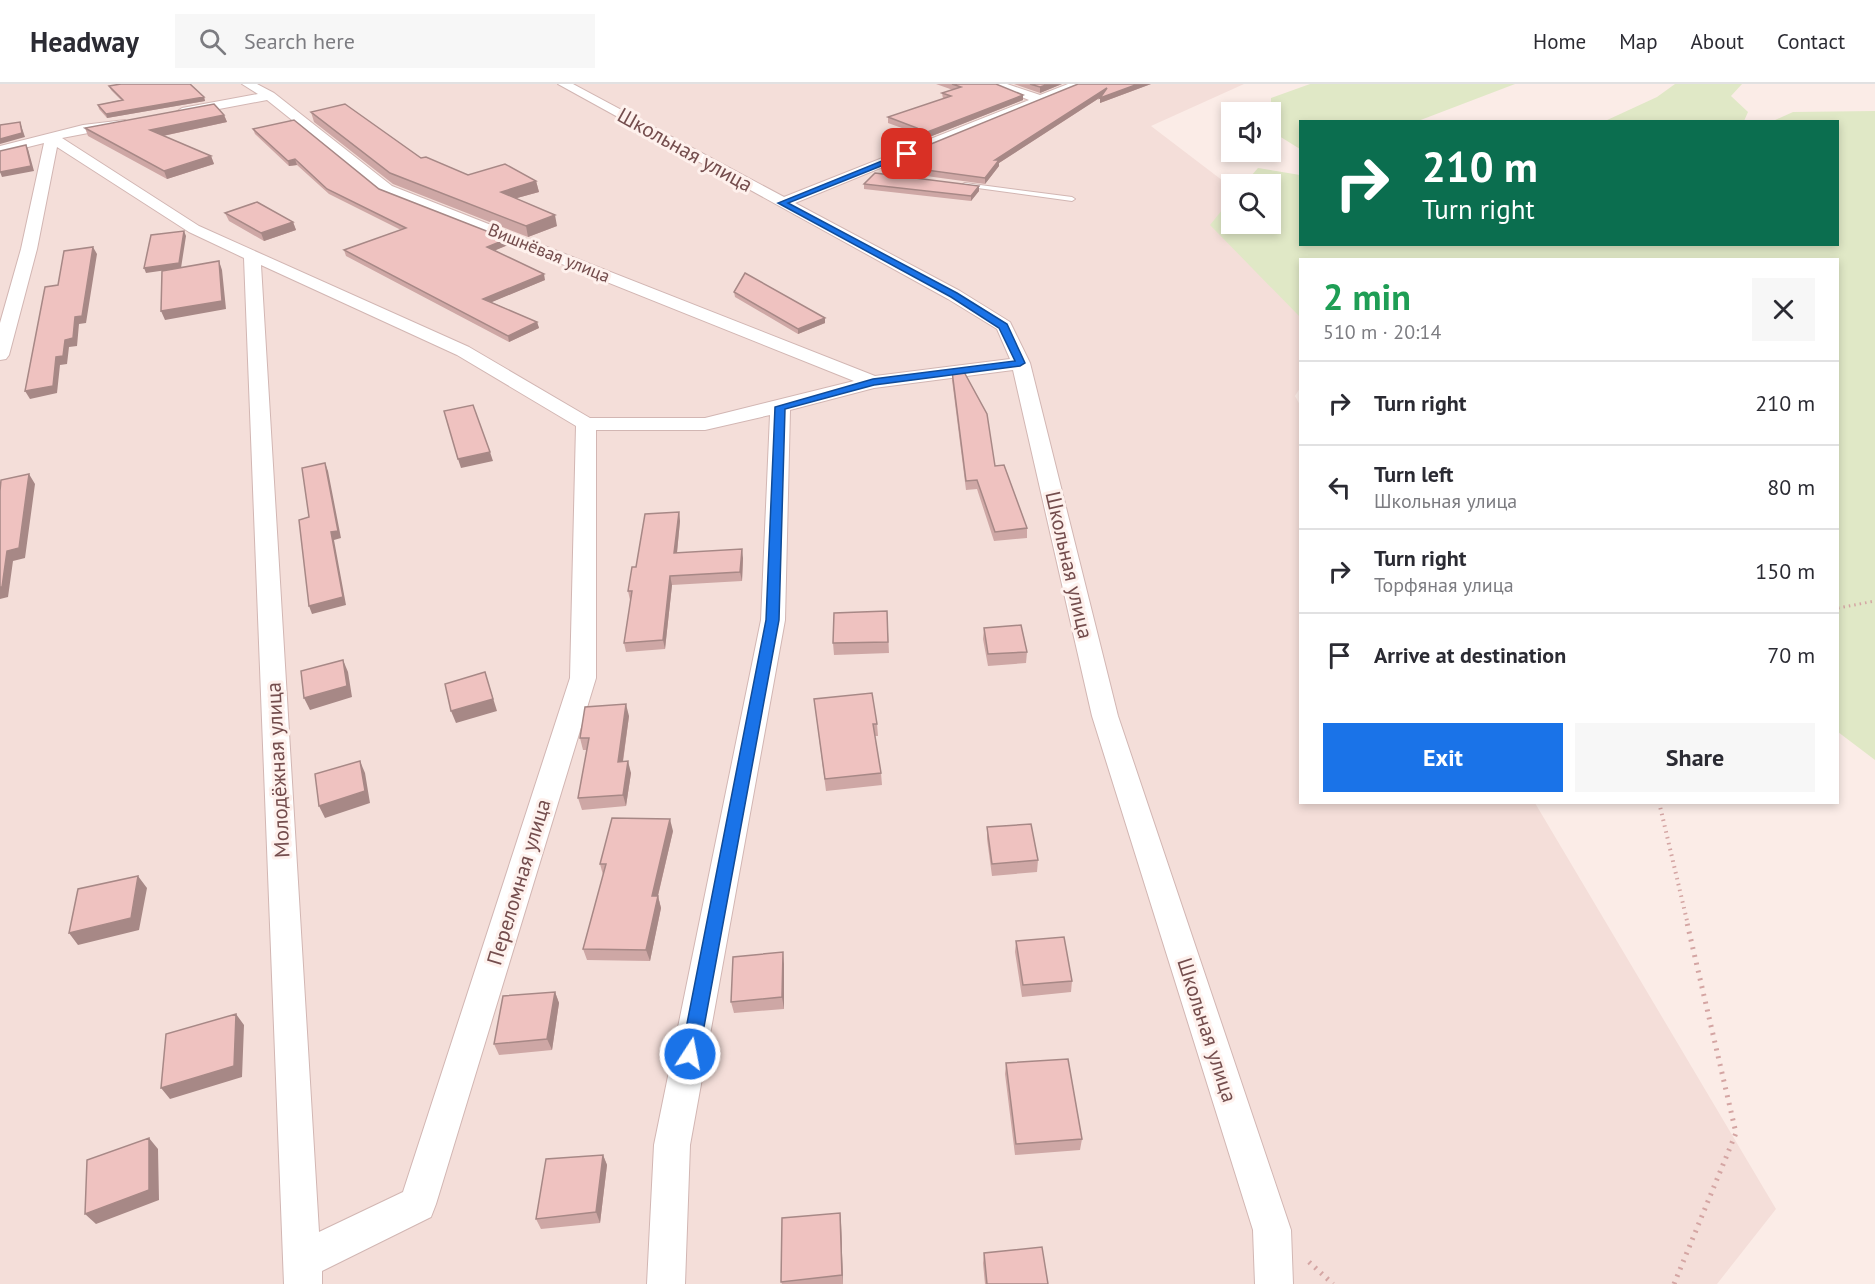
<!DOCTYPE html>
<meta charset="utf-8">
<style>
body{margin:0;font-family:"PT Sans",sans-serif;background:#f7f7f7;color:#2b2b33;height:100vh;display:flex;flex-direction:column;font-size:22px;white-space:nowrap}
*{box-sizing:border-box;margin:0}
p{font-size:20px;color:#7c7c81}
.icon{flex:none;width:33px;height:33px;fill:none;stroke:currentColor;stroke-width:2;stroke-linecap:round;stroke-linejoin:round}
.map{position:relative;flex:1;overflow:hidden}
.drawer{position:absolute;left:1299px;top:174px;width:540px;height:546px;display:flex;flex-direction:column;background:#fff;border-radius:0px;box-shadow:0 3px 9px #0003}
.drawer>*{flex:none}
.banner{position:absolute;left:1299px;top:36px;width:540px;height:126px;border-radius:0px;box-shadow:0 3px 9px #0003;background:#0b6e4f;color:#fff;overflow:hidden}
.fabs{position:absolute;left:1221px;top:18px;display:grid;gap:12px}
.fabs a{display:grid;place-items:center;width:60px;height:60px;border-radius:0px;background:#fff;box-shadow:0 3px 9px #0003;font-size:30px}
.pin{position:absolute;display:grid;place-items:center;width:51px;height:51px;color:#fff;margin:-26px;border-radius:12px;box-shadow:0 3px 9px #0006}
.me{position:absolute;width:66px;margin:-33px;rotate:11deg;stroke-linejoin:round;filter:drop-shadow(0 0 4px #0008)}
.turn{display:flex;align-items:center;gap:21px;height:126px;padding:0 24px;font-size:27px}
.turn .icon{width:78px;height:78px;stroke-width:2.5}
.turn b{display:block;font-size:42px;line-height:51px}
.round{display:grid;place-items:center;flex:none;width:63px;height:63px;border-radius:0px;background:#f7f7f7}
.summary{display:flex;align-items:center;justify-content:space-between;height:102px;padding:0 24px}
h1{font-size:36px;font-weight:600;line-height:45px;color:#1e9e55}
.action{display:flex;gap:12px;margin-top:auto;padding:12px 24px}
.action a{flex:1;height:69px;border-radius:0px;background:#1a73e8;color:#fff;font-size:24px;font-weight:600;line-height:69px;text-align:center}
.action a+a{background:#f7f7f7;color:#2b2b33}
ul{padding:0;list-style:none}
li{display:flex;align-items:center;gap:18px;height:84px;padding:0 24px;border-top:2px solid #e1e1e2}
li div{flex:1}
li b{display:block;font-size:22px}
li em{font-style:normal}
header{display:flex;align-items:center;gap:36px;box-sizing:border-box;height:84px;padding:0 30px;background:#fff;border-bottom:2px solid #e1e1e2}
header strong{font-size:28px}
nav{display:flex;gap:33px;margin-inline-start:auto;font-size:21px}
.search{width:420px;height:54px;background:#f7f7f7;display:flex;align-items:center;gap:15px;box-sizing:border-box;padding:0 21px;border-radius:0px;color:#7c7c81;font-size:22px}
.map>svg:first-child{display:block}
</style>
<header>
<strong>Headway</strong>
<div class="search"><svg class="icon" aria-label="search" viewBox="0 0 24 24"><circle cx="10" cy="10" r="6"/><path d="M15 15l6 6"/></svg>Search here</div>
<nav><a>Home</a><a>Map</a><a>About</a><a>Contact</a></nav>
</header>
<div class="map">
<svg width="1875" height="1200" viewBox="0 0 1875 1200">
<rect width="100%" height="100%" fill="#fbece7"/>
<path fill="#f4ded9" d="M0,0H1244L1151,42L1231,103L1232,140H1270L1300,160V304L1295,312L1300,321V718L1535,719L1776,1125L1717,1200H0Z"/>
<path fill="#e0e8c6" d="M1310,0H1515L1418,37L1300,38V65L1271,47V14Z
M1675,0H1742L1731,12L1748,28L1744,37H1605L1657,13Z
M1875,27V676L1838,648V176H1300V233L1210,141L1231,115L1232,140H1270V100H1244L1258,84L1300,91V160H1838V38L1773,37L1793,28Z"/>
<g fill="none" stroke-linecap="round" stroke-linejoin="round">
<defs>
<path id="lane" d="M965,99L1072,113L1075,115L1072,117L963,102V100Z"/>
<path id="street" d="M242,0H257L274,9L392,102L875,292L1010,275L997,245L948,215L558,0H573L784,113L1029,16L989,0H1007L1040,11L1068,0H1085L795,119L960,207L1010,238L1030,279L1118,632L1291,1146L1293,1200H1255L1253,1146L1092,632L1013,286L874,304L790,326L785,536L690,1061L685,1200H647L654,1061L761,536L770,331L705,346H596V594L436,1120L431,1133L322,1187V1200H284L244,174L189,148L57,63L37,165L9,271L6,275L0,276V239L21,165L44,59L0,70V62L83,41L125,36L127,39L125,42L62,54L199,142L469,263L590,334H705L854,297L382,108L267,16L182,32L176,28L182,24L258,10ZM261,181L457,271L576,342L570,594L403,1108L319,1148Z"/>
</defs>
<use href="#lane" stroke="#d2b6b3" stroke-width="2"/>
<use href="#street" stroke="#d2b6b3" stroke-width="2"/>
<path stroke="#d4a5a3" stroke-width="3" stroke-dasharray="1.5 4" stroke-linecap="butt" d="M1838,524L1875,517"/>
<path stroke="#d4a5a3" stroke-width="4" stroke-dasharray="1.5 4.5" stroke-linecap="butt" d="M1659,718L1688,841"/>
<path stroke="#d4a5a3" stroke-width="5" stroke-dasharray="2 6" stroke-linecap="butt" d="M1309,1178L1333,1200
M1674,1200L1736,1049L1687,839"/>
<use href="#lane" fill="#fff" fill-rule="evenodd"/>
<use href="#street" fill="#fff" fill-rule="evenodd"/>
</g>
<path fill="#cea7a5" d="M936,0H996L1023,11V16L904,63L913,48L888,39V33L943,15L942,9L953,6Z
M1014,0H1062L1040,9Z
M1078,0H1151L1100,19L1101,13L999,79V82L985,100L882,86V80Z
M109,2L204,13L205,17L107,34L99,25L98,21L121,16L111,6Z
M311,28L421,74L468,91L536,97L539,108L517,114L557,142L528,153L393,100L314,38Z
M224,31L227,38L163,52L211,72L214,80L167,95L88,52L85,44Z
M253,45L379,105L507,155L508,161L495,166L545,196L491,218L537,238L539,244L509,258L346,172L344,166L401,146L329,110L297,81L289,82L255,50Z
M864,100L979,102V107L971,117L864,105Z
M225,129L293,138L296,146L264,157L229,137Z
M734,208L825,239L798,250L735,213Z
M952,287L995,382L1027,444V454L994,457L977,405L966,406L952,296Z
M679,428L680,437L677,469L743,474L742,497L672,501L665,565L626,568L624,559L631,516H630L628,507L636,483Z
M887,527L889,569L834,571L833,559Z
M984,544L1027,568L1026,579L988,582L983,555Z
M814,615L877,640L878,652H875L881,689L882,701L826,707Z
M629,632L623,678L631,689L626,722L582,726L578,714L587,666H583L580,654Z
M987,743L1038,776L1037,788L992,792L987,755Z
M673,747L658,812L661,824L650,877L587,876L583,865L603,791L600,780Z
M1016,857L1072,897L1071,908L1022,913L1015,868Z
M784,880V925L734,929L731,918Z
M555,908L559,919L552,966L499,971L494,960Z
M1006,979L1082,1055L1080,1066L1015,1071L1005,990Z
M603,1071L607,1081L600,1139L541,1145L536,1135Z
M840,1129L841,1139L843,1200H782L781,1198Z
M984,1169L1048,1200H985L983,1179Z"/>
<path fill="#a78886" d="M1049,0H1062L1040,9V3Z
M1138,0H1151L1100,19V14Z
M1107,4V9L999,79V82L985,100V94L995,76Z
M1023,11V16L904,63V57Z
M204,13L205,17L107,34L106,30Z
M224,31L227,38L153,54L150,46Z
M20,38L25,53L0,60V55Z
M26,61L28,65L34,87L2,93L0,88Z
M211,72L214,80L167,95L164,87Z
M295,75L297,81L289,82L288,77Z
M536,97L539,108L503,118L501,108Z
M979,102V107L971,117V112Z
M555,131L557,142L528,153L526,142Z
M293,138L296,146L264,157L261,149Z
M184,147L186,152L181,184L146,189L144,184Z
M507,155L508,161L489,169L487,163Z
M93,163L97,170L86,239L79,240L77,262L69,263L67,280L60,281L57,309L30,315L25,307L56,273L75,233Z
M219,177L222,186L226,225L165,236L161,227Z
M544,190L545,196L485,221L483,215Z
M825,234V239L798,250V245Z
M537,238L539,244L509,258L508,252Z
M490,368L493,377L461,384L458,375Z
M325,379L328,387L341,454L334,456L346,521L312,530L309,522L331,448Z
M29,390L35,400L25,474L13,477L8,513L0,515V503L7,467Z
M679,428L680,437L676,478L674,469Z
M742,465L743,474L742,497L740,488Z
M670,492L672,501L665,565L663,556Z
M343,576L348,588L352,613L310,626L304,614Z
M485,588L497,627L456,639L451,627Z
M626,620L629,632L621,690L618,678Z
M360,677L365,689L370,719L325,734L319,722Z
M628,677L631,689L626,722L623,711Z
M670,735L673,747L655,824L652,812Z
M138,792L147,804L139,846L78,861L69,849Z
M658,812L661,824L650,877L646,866Z
M783,868L784,880V925L782,913Z
M555,908L559,919L552,966L547,955Z
M236,930L244,941L242,993L170,1015L161,1004Z
M149,1054L158,1065L159,1116L96,1140L85,1130Z
M603,1071L607,1081L600,1139L596,1128Z
M840,1129L841,1139L843,1200L842,1191Z"/>
<path fill="#efc2c0" stroke="#a78886" stroke-width="1.5" d="M121,0H190L204,13L106,30L98,21L123,16L109,2Z
M952,0H996L1023,11L904,57L917,44L888,33L951,12L942,9L961,3Z
M1030,0H1049L1040,3Z
M1078,0H1138L1100,14L1107,4L995,76H999L985,94L882,80Z
M214,20L224,31L150,46L211,72L164,87L85,44Z
M345,20L421,74L426,73L468,91L505,80L536,97L501,108L555,131L526,142L390,89L311,28Z
M294,36L379,105L507,155L487,163L544,190L483,215L537,238L508,252L344,166L406,144L327,105L295,75L288,77L253,45Z
M20,38L22,49L0,55V41Z
M26,61L31,82L0,88V67Z
M875,89L979,102L971,112L864,100Z
M257,118L293,138L261,149L225,129Z
M184,147L179,179L144,184L151,151Z
M93,163L82,232L75,233L73,254L65,256L63,272L56,273L53,302L25,307L45,203L58,201L64,167Z
M219,177L222,217L161,227L162,187Z
M745,189L825,234L798,245L734,208Z
M963,286L987,330L995,382L1004,381L1027,444L995,448L977,396L966,397L952,287Z
M473,321L490,368L458,375L444,327Z
M325,379L338,447L331,448L343,513L309,522L299,436L309,433L302,384Z
M29,390L19,464L7,467L2,503H0V407L1,396Z
M679,428L674,469L742,465L740,488L670,492L663,556L624,559L632,507H628L632,483H636L645,430Z
M887,527L888,558L833,559L834,529Z
M1021,541L1027,568L988,570L984,544Z
M343,576L347,602L304,614L301,587Z
M485,588L493,615L451,627L445,600Z
M872,609L877,640H873L881,689L825,695L814,615Z
M626,620L618,678L628,677L623,711L578,714L589,654H580L585,623Z
M360,677L365,707L319,722L315,690Z
M612,734L670,735L652,812H658L646,866L583,865L606,780H600Z
M1031,740L1038,776L992,780L987,743Z
M138,792L131,834L69,849L78,805Z
M1064,853L1072,897L1023,901L1016,857Z
M783,868L782,913L731,918L733,873Z
M555,908L547,955L494,960L503,912Z
M236,930L234,982L161,1004L166,950Z
M1068,975L1082,1055L1016,1060L1006,979Z
M149,1054V1106L85,1130L87,1076Z
M603,1071L596,1128L536,1135L546,1075Z
M840,1129L842,1191L781,1198L782,1134Z
M1042,1163L1048,1200H987L984,1169Z"/>
<path fill="#1a73e8" stroke="#114b97" stroke-width="1.5" d="M904,68L911,70L788,119L957,209L1007,240L1025,279L1020,282L874,301L785,325L779,536L699,970L696,975L690,978L683,975L681,970L766,536L775,323L873,295L1015,277L999,244L951,213L778,119Z"/>
<g text-anchor="middle" stroke-width="6" stroke-linejoin="round" paint-order="stroke">
<g font-size="18" fill="#744d4d" stroke="#fef1ed">
<text transform="translate(549 169) rotate(22)" y="6">Вишнёвая улица</text>
</g>
<g font-size="21" fill="#744d4d" stroke="#fef1ed">
<text transform="translate(685 66) rotate(29)" y="7">Школьная улица</text>
<text transform="translate(1069 481) rotate(77)" y="7">Школьная улица</text>
<text transform="translate(278 686) rotate(-93)" y="7">Молодёжная улица</text>
<text transform="translate(519 798) rotate(-73)" y="7">Переломная улица</text>
<text transform="translate(1207 946) rotate(72)" y="7">Школьная улица</text>
</g>
</g>
</svg>
<div class="fabs">
<a><svg class="icon" aria-label="sound" viewBox="0 0 24 24"><path d="M4 9h4l5-4v14l-5-4H4zM17 9q2 3 0 6"/></svg></a>
<a><svg class="icon" aria-label="search" viewBox="0 0 24 24"><circle cx="10" cy="10" r="6"/><path d="M15 15l6 6"/></svg></a>
</div>
<div class="pin" style="left:907px;top:70px;background:#d93025"><svg class="icon" aria-label="arrive" viewBox="0 0 24 24"><path d="M6 21V4h12l-3 4 3 4H6"/></svg></div>
<svg class="me" style="left:690px;top:970px" viewBox="-20 -20 40 40"><circle r="17" fill="#1a73e8" stroke="#fff" stroke-width="3"/><path d="M0-11L8 9 0 5-8 9z" fill="#fff"/></svg>
<div class="banner">
<div class="turn"><svg class="icon" aria-label="right" viewBox="0 0 24 24"><path d="M7 20v-9h11M14 6l5 5-5 5"/></svg><div><b>210 m</b>Turn right</div></div>
</div>
<section class="drawer">
<div class="summary"><div><h1>2 min</h1><p>510 m · 20:14</p></div><a class="round"><svg class="icon" aria-label="close" viewBox="0 0 24 24"><path d="M6 6l12 12M18 6L6 18"/></svg></a></div>
<ul>
<li><svg class="icon" aria-label="right" viewBox="0 0 24 24"><path d="M7 20v-9h11M14 6l5 5-5 5"/></svg><div><b>Turn right</b></div><em>210 m</em></li>
<li><svg class="icon" aria-label="left" viewBox="0 0 24 24"><path d="M17 20v-9H6M10 6l-5 5 5 5"/></svg><div><b>Turn left</b><p>Школьная улица</p></div><em>80 m</em></li>
<li><svg class="icon" aria-label="right" viewBox="0 0 24 24"><path d="M7 20v-9h11M14 6l5 5-5 5"/></svg><div><b>Turn right</b><p>Торфяная улица</p></div><em>150 m</em></li>
<li><svg class="icon" aria-label="arrive" viewBox="0 0 24 24"><path d="M6 21V4h12l-3 4 3 4H6"/></svg><div><b>Arrive at destination</b></div><em>70 m</em></li>
</ul>
<div class="action"><a>Exit</a><a>Share</a></div>
</section>
</div>
